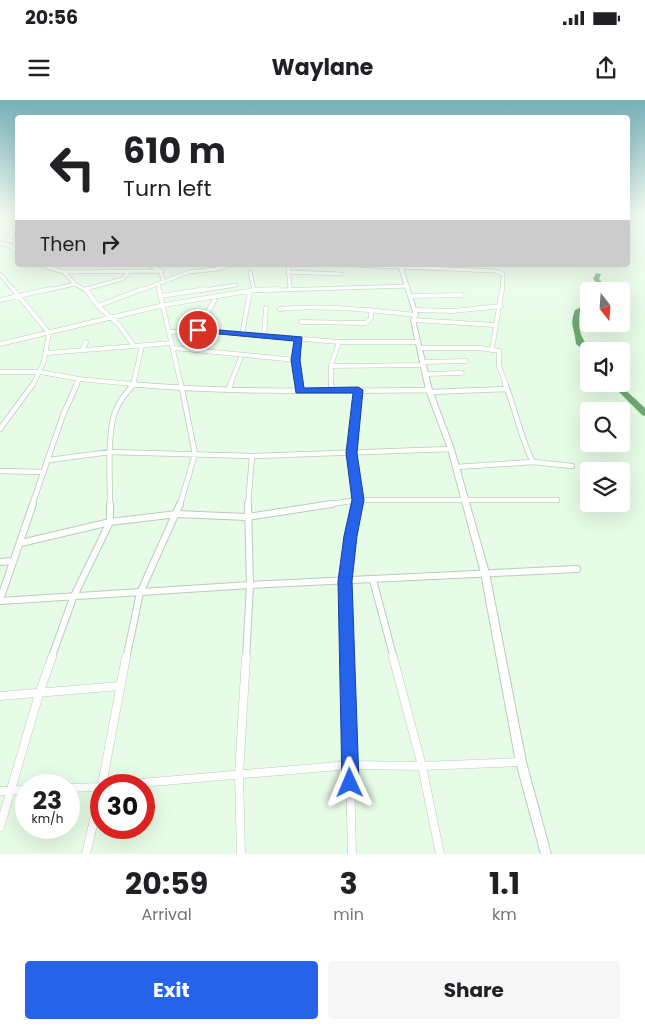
<!DOCTYPE html>
<style>
body{margin:0;font-family:Poppins,sans-serif;background:#f6f6f6;color:#202124;height:100vh;display:flex;flex-direction:column;font-size:19px;white-space:nowrap}
*{box-sizing:border-box;margin:0}
p{font-size:16px;color:#757577}
.icon{flex:none;width:28px;height:28px;fill:none;stroke:currentColor;stroke-width:2;stroke-linecap:round;stroke-linejoin:round}
.map{position:relative;height:754px;overflow:hidden}
.drawer{display:flex;flex-direction:column;background:#fff;flex:1}
.drawer>*{flex:none}
.hud{position:absolute;left:15px;top:15px;width:615px;height:152px;border-radius:5px;box-shadow:0 5px 20px #0002;background:#fff;color:#202124;overflow:hidden}
.needle{width:32px;rotate:163deg}
.buttons{position:absolute;left:580px;top:182px;display:grid;gap:10px}
.buttons a{display:grid;place-items:center;width:50px;height:50px;border-radius:5px;background:#fff;box-shadow:0 5px 20px #0002;font-size:25px}
.speed{position:absolute;left:15px;top:674px;display:flex;gap:10px;font-size:25px;font-weight:700;text-align:center}
.speed>*{display:grid;place-content:center;width:65px;height:65px;border-radius:50%;background:#fff;box-shadow:0 5px 20px #0002;line-height:1}
.speed small{font-size:12px;font-weight:400}
.speed .limit{border:8px solid #d22;background:#fff;color:#111}
.pin{position:absolute;display:grid;place-items:center;width:42px;height:42px;color:#fff;margin:-21px;border:2px solid #fff;border-radius:50%;box-shadow:0 1px 5px #0007}
.me{position:absolute;width:55px;margin:-28px;rotate:359deg;stroke-linejoin:round;filter:drop-shadow(0 0 4px #0008)}
.turn{display:flex;align-items:center;gap:18px;height:105px;padding:0 25px;font-size:22px}
.turn .icon{width:65px;height:65px;stroke-width:2.5}
.turn b{display:block;font-size:35px;line-height:42px}
.then{display:flex;align-items:center;height:48px;padding:0 25px;background:#0003;gap:10px;font-size:19px}
.eta{display:flex;justify-content:space-evenly;align-items:center;height:85px;text-align:center}
.eta b{font-size:30px;font-weight:700;line-height:35px}
.primary-button{display:flex;gap:10px;margin-top:auto;padding:10px 25px}
.primary-button a{flex:1;height:58px;border-radius:5px;background:#2563eb;color:#fff;font-size:20px;font-weight:700;line-height:58px;text-align:center}
.primary-button a+a{background:#f6f6f6;color:#202124}
.status{display:flex;justify-content:space-between;align-items:center;height:35px;padding:0 25px;background:#fff;direction:ltr}
.status svg{height:14px;fill:currentColor}
header{display:flex;justify-content:space-between;align-items:center;height:65px;padding:0 25px;background:#fff;font-size:22px;font-weight:700}
.map>svg:first-child{display:block}
</style>
<div class="status"><b>20:56</b><svg viewBox="0 0 49 12"><path d="M0 12V9h3v3zM5 12V6h3v6zM10 12V3h3v9zM15 12V0h3v12zM26 1h20v11H26zM47 4h2v5h-2z"/></svg></div>
<header><svg class="icon" aria-label="menu" viewBox="0 0 24 24"><path d="M4 6h16M4 12h16M4 18h16"/></svg>Waylane<svg class="icon" aria-label="share" viewBox="0 0 24 24"><path d="M12 15V3M7 8l5-5 5 5M5 13v7h14v-7"/></svg></header>
<div class="map">
<svg width="645" height="754" viewBox="0 0 645 754">
<rect width="100%" height="100%" fill="#e7fce7"/>
<g fill="none" stroke-linecap="round" stroke-linejoin="round">
<path fill="#6fa971" fill-rule="evenodd" d="M596,173L601,174L599,179L603,183V191H597V183L593,179Z
M589,203V208L580,212C577,228 581,240 592,251H589V254L576,244C575,229 569,225 575,210Z
M611,284H619L645,308V316L642,315Z"/>
<defs>
<path id="minor-far4" d="M0,120L18,121
M6,141L18,126
M6,141L18,140
M0,143L10,146L18,153
M41,165L64,172L75,184L87,191
M149,165L160,170L164,182
M288,165L290,188
M352,165L495,171L503,174L502,191
M64,172L162,171
M250,172L254,190
M288,172L341,174
M0,174L14,191
M158,184L160,191
M86,189L122,179L130,171
M44,191L75,184
M139,191L189,172L217,169L230,165
M198,191L236,185
M250,191L408,186"/>
<path id="minor-far3" d="M13,189L49,233L44,261L33,285
M86,189L98,206L119,225L134,246L172,243
M159,189L181,285
M161,196L206,189
M411,196L462,195
M0,200L50,189
M98,206L142,189
M280,209C325,205 371,210 416,215
M415,210L453,211L501,206
M413,220L495,225
M301,222L366,223L371,218V210
M197,230L217,196
M170,232L197,230L339,242H418
M242,235L250,191
M264,237L266,208
M299,239L296,260L299,285
M0,244L164,205L254,190L278,189
M174,248L296,260
M420,248H480L499,251V266L506,285
M492,249L502,189
M82,250L86,242
M47,253L134,246
M422,262L466,261
M332,266L423,265
M0,272H40L79,279L143,285
M425,274L462,273
M76,285L79,279
M133,285L142,246
M230,285L242,255
M331,285V265L339,242"/>
<path id="minor-far2" d="M129,284C229,293 329,291 429,290
M299,284L300,291
M331,284L332,290
M505,284C516,309 520,338 533,362
M228,290L231,284
M431,292L506,289
M0,329L33,284
M49,360L110,352L252,356L451,349
M456,367L533,362L572,366
M0,371L44,372
M32,405L63,315L77,284
M110,405C110,382 107,333 115,312C119,301 126,293 134,284
M180,405L195,354L181,284
M248,405L252,356
M324,405L358,400H557
M357,405L358,400L352,353L358,290"/>
<path id="minor-far1" d="M21,443L110,422L177,414L247,417L332,404
M0,462L12,461
M373,480L394,559
M0,500L33,404
M0,501L250,485L577,469
M51,559L73,498L110,422V404
M126,559L140,493L180,404
M246,559L250,485L248,404
M347,559L345,481L350,436L357,404"/>
<path id="minor" d="M347,557L352,754
M393,557L422,666L440,754
M0,596L120,586
M102,685L126,557
M118,685L350,665L422,666L521,662
M69,688L101,687
M0,691L26,690
M0,727L39,594L52,557
M86,754L101,690
M241,754L239,674L246,557"/>
<path id="tertiary" d="M398,165H402L418,215L415,220L432,290L454,349L489,473L526,662L551,754H541L516,662L481,473L448,349L426,290L411,220L414,215Z"/>
</defs>
<use href="#minor-far4" stroke="#b8ccb8" stroke-width="4.5"/>
<use href="#minor-far3" stroke="#b8ccb8" stroke-width="5"/>
<use href="#minor-far2" stroke="#b8ccb8" stroke-width="6"/>
<use href="#minor-far1" stroke="#b8ccb8" stroke-width="8"/>
<use href="#minor" stroke="#b8ccb8" stroke-width="9"/>
<use href="#tertiary" stroke="#b8ccb8" stroke-width="2"/>
<use href="#minor-far4" stroke="#fff" stroke-width="3"/>
<use href="#minor-far3" stroke="#fff" stroke-width="4"/>
<use href="#minor-far2" stroke="#fff" stroke-width="4.5"/>
<use href="#minor-far1" stroke="#fff" stroke-width="6"/>
<use href="#minor" stroke="#fff" stroke-width="8"/>
<use href="#tertiary" fill="#fff" fill-rule="evenodd"/>
</g>
<linearGradient id="sky" x2="0" y2="1"><stop stop-color="#77b0b8"/><stop offset="0.52" stop-color="#f4fef4"/><stop offset="1" stop-color="#f4fef4" stop-opacity="0"/></linearGradient>
<rect width="645" height="222" fill="url(#sky)"/>
<path fill="#2563eb" stroke="#184099" d="M195,228L302,237L300,260L304,288L358,287L363,290L357,353L364,400L357,436L352,481L359,683L357,689L350,691L344,689L342,683L338,481L344,436L352,400L346,353L353,293H296L291,260L294,241L198,232H195Z"/>
</svg>
<div class="buttons">
<a><svg class="needle" viewBox="-14 -14 28 28"><path d="M0-13l5 13h-10z" fill="#e53935"/><path d="M0 13l5-13h-10z" fill="#757577"/></svg></a>
<a><svg class="icon" aria-label="sound" viewBox="0 0 24 24"><path d="M4 9h4l5-4v14l-5-4H4zM17 9q2 3 0 6"/></svg></a>
<a><svg class="icon" aria-label="search" viewBox="0 0 24 24"><circle cx="10" cy="10" r="6"/><path d="M15 15l6 6"/></svg></a>
<a><svg class="icon" aria-label="layers" viewBox="0 0 24 24"><path d="M12 4l9 5-9 5-9-5zM3 14l9 5 9-5"/></svg></a>
</div>
<div class="speed"><div>23<small>km/h</small></div><div class="limit">30</div></div>
<div class="pin" style="left:198px;top:230px;background:#d93025"><svg class="icon" aria-label="arrive" viewBox="0 0 24 24"><path d="M6 21V4h12l-3 4 3 4H6"/></svg></div>
<svg class="me" style="left:350px;top:683px" viewBox="-20 -20 40 40"><path d="M0-17L14 15 0 8-14 15z" fill="#2563eb" stroke="#fff" stroke-width="4"/></svg>
<div class="hud">
<div class="turn"><svg class="icon" aria-label="left" viewBox="0 0 24 24"><path d="M17 20v-9H6M10 6l-5 5 5 5"/></svg><div><b>610 m</b>Turn left</div></div>
<div class="then">Then<svg class="icon" aria-label="right" viewBox="0 0 24 24"><path d="M7 20v-9h11M14 6l5 5-5 5"/></svg></div>
</div>
</div>
<section class="drawer">
<div class="eta">
<div><b>20:59</b><p>Arrival</p></div>
<div><b>3</b><p>min</p></div>
<div><b>1.1</b><p>km</p></div>
</div>
<div class="primary-button"><a>Exit</a><a>Share</a></div>
</section>
